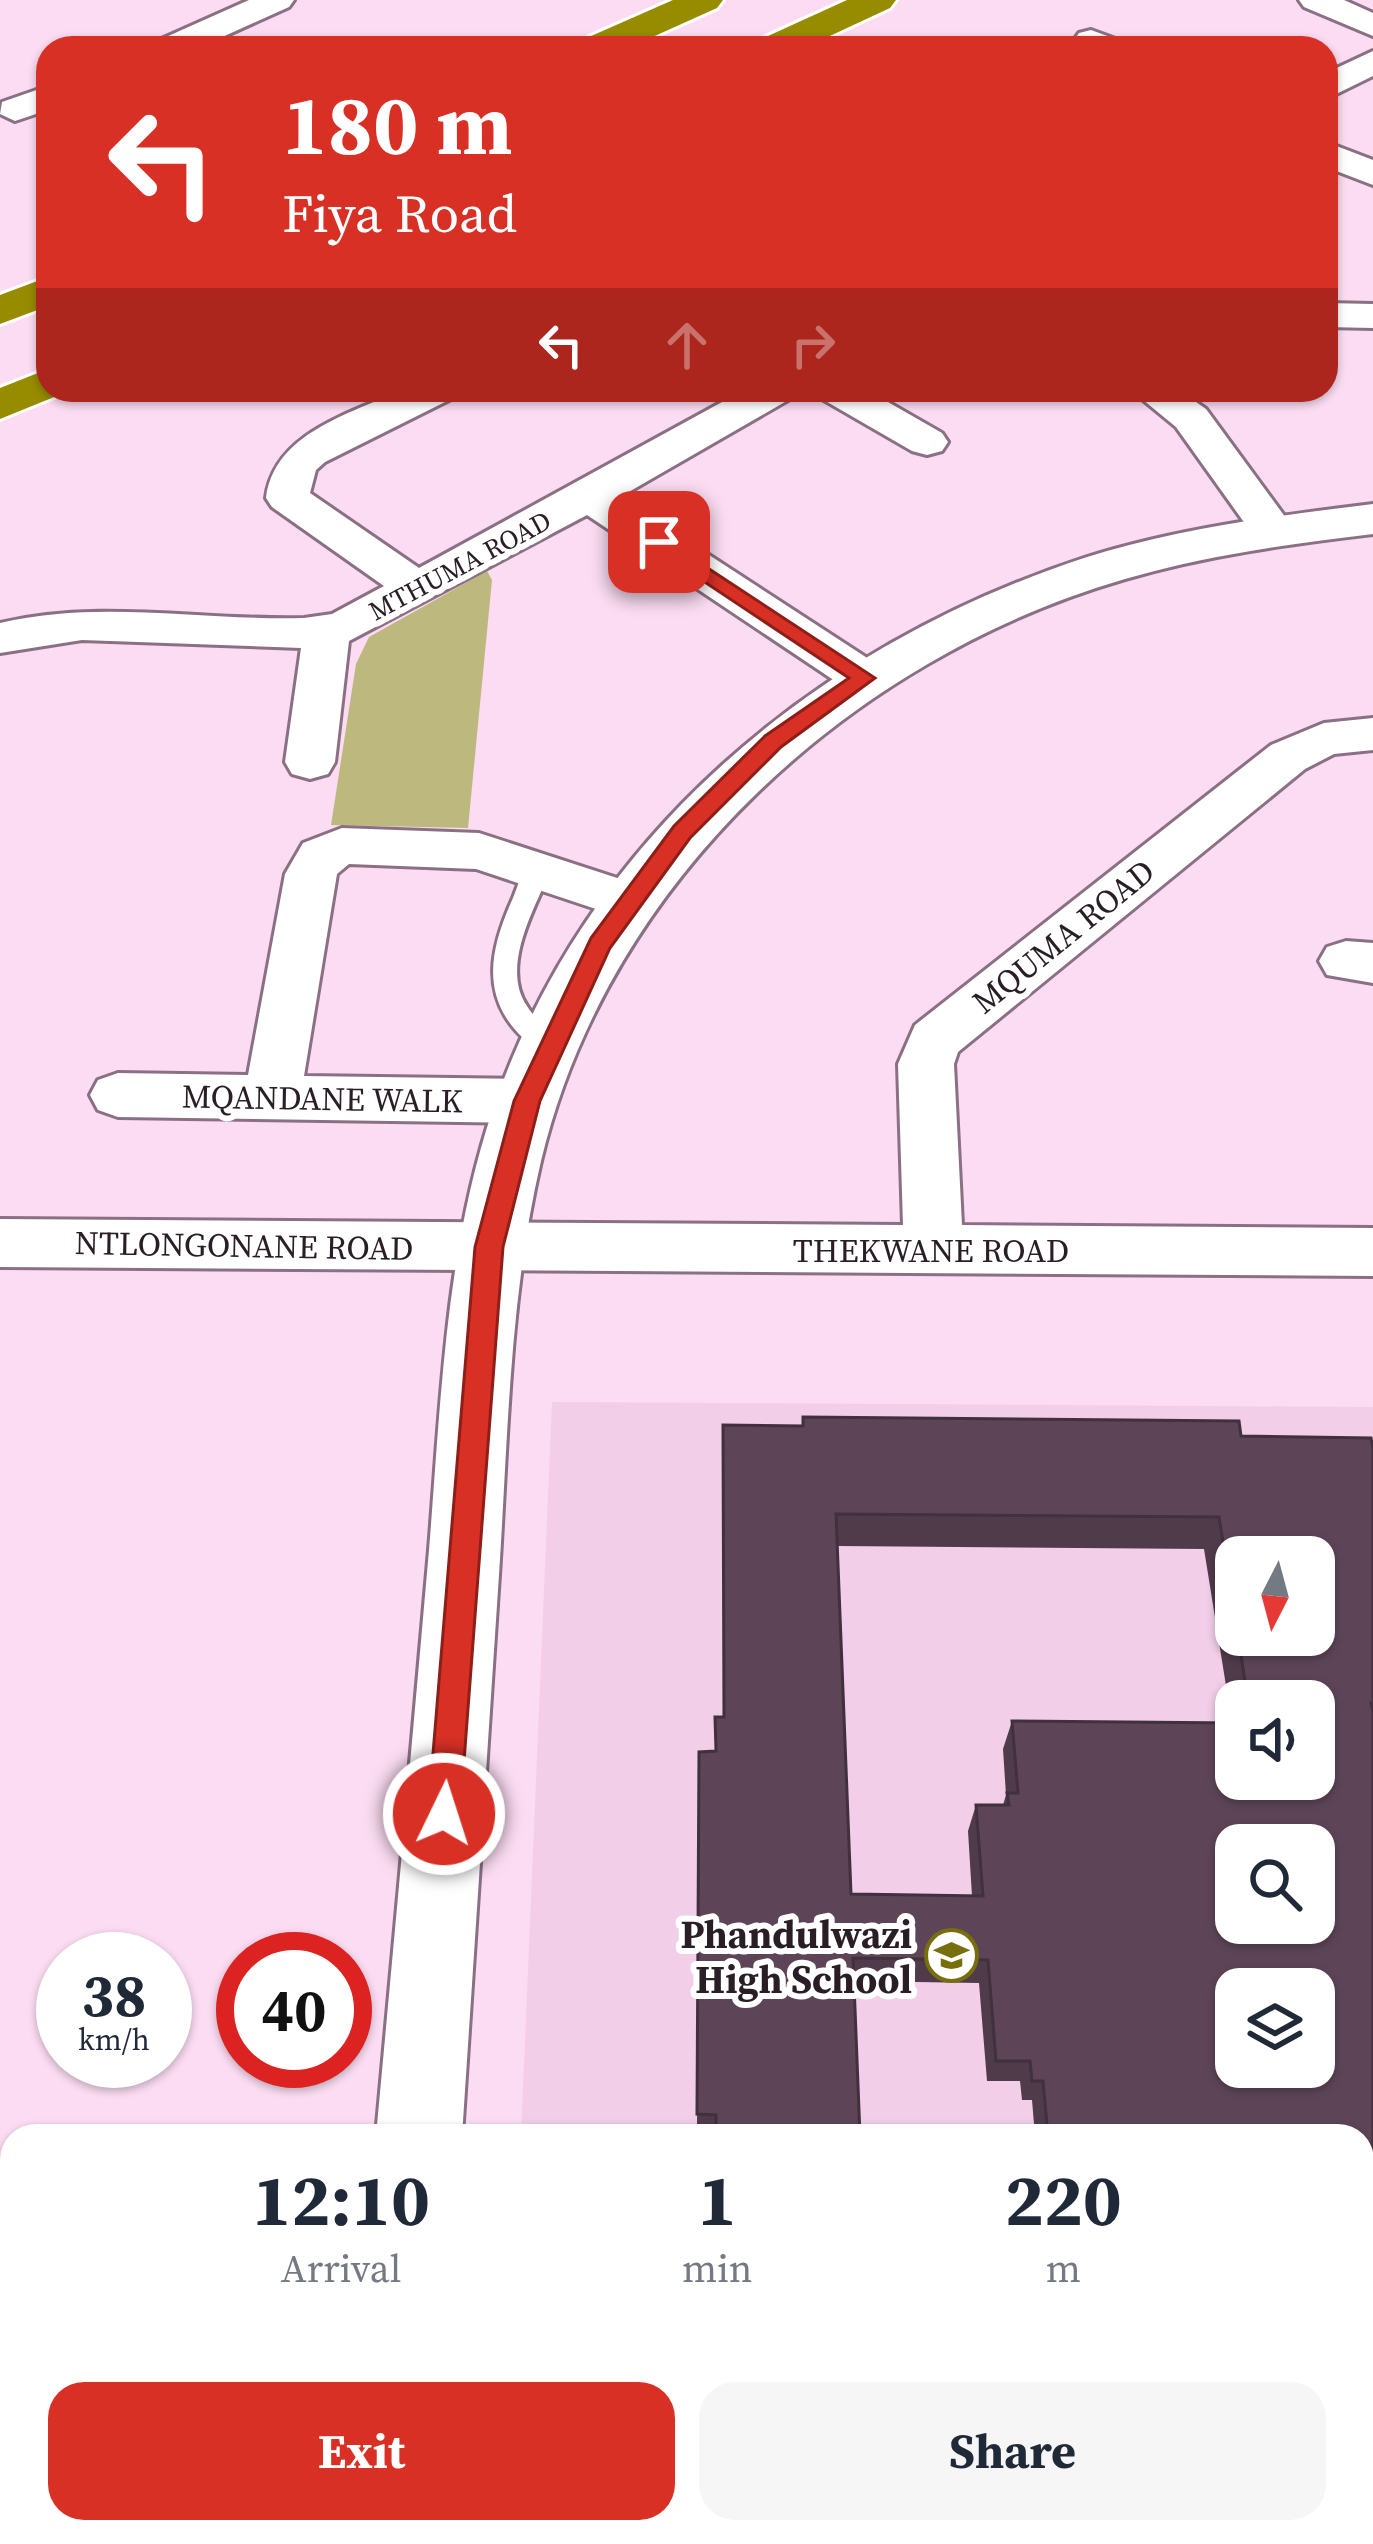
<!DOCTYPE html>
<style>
body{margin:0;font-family:"Source Serif 4",serif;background:#f6f6f7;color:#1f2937;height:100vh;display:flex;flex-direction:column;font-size:45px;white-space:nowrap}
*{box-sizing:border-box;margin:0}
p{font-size:39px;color:#747a83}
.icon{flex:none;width:66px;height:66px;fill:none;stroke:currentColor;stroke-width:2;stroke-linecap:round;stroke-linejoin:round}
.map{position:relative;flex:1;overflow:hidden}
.panel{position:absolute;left:0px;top:2124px;width:1374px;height:420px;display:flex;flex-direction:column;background:#fff;border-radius:36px 36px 0 0;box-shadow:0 3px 9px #0004}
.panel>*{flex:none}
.top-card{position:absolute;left:36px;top:36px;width:1302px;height:366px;border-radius:36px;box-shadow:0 3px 9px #0004;background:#d93025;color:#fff;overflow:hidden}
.needle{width:78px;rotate:186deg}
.tools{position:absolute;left:1215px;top:1536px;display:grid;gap:24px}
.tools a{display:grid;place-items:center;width:120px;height:120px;border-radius:24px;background:#fff;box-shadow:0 3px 9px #0004;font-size:60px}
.speed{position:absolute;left:36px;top:1932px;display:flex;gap:24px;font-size:60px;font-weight:700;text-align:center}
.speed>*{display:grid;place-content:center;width:156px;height:156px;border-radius:50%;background:#fff;box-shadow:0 3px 9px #0004;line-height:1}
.speed small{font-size:30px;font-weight:400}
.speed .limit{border:18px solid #d22;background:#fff;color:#111}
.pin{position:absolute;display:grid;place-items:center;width:102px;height:102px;color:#fff;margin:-51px;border-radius:24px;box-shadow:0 6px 18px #0006}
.me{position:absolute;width:132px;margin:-66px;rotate:4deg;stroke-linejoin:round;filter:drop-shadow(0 0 9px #0008)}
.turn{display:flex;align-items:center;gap:42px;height:252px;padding:0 48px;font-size:54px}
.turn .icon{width:156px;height:156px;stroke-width:2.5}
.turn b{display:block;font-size:84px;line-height:102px}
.lanes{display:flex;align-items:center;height:114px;padding:0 48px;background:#0003;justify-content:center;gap:60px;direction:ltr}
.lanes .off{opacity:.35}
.eta{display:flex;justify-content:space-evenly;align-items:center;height:204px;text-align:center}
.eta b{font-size:72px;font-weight:700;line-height:84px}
.primary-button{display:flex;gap:24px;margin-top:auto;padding:24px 48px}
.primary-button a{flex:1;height:138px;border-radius:36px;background:#d93025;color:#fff;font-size:48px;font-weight:700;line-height:138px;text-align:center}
.primary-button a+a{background:#f6f6f7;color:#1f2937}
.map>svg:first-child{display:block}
</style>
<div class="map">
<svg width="1373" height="2544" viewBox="0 0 1373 2544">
<rect width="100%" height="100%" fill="#fbdcf2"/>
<path fill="#f2cee8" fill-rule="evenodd" d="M552,1402L1373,1407V2544H504L505,2532H1362V2136H521ZM1236,1557H1314V1635H1236ZM1236,1701H1314V1779H1236ZM1236,1845H1314V1923H1236ZM1236,1989H1314V2067H1236Z"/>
<path fill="#bdb97e" d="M487,571L492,580L468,828L331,825L356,664L369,637Z"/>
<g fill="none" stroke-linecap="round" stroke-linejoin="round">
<defs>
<path id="service" d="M538,861L551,870C535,907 500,967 527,1006C537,1023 555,1032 565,1049L551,1059C538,1056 531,1046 522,1037C479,995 491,947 513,898C519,884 522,865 538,861Z
M613,2532H655L656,2544H612Z"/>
<path id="minor" d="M249,0H294L289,7L198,48H152L157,41Z
M1299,0H1344L1373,13V36L1304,7Z
M1091,30L1121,41L1126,48L1079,47L1074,40L1079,33Z
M1373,51V76L1326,99V73Z
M48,86V110L15,121L0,114L2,102Z
M1326,142L1373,160V185L1326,167Z
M1326,303L1373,304V328L1326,327Z
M402,390H457L451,399L325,462L316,470L310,493L419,568L744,390H796L790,399L620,497L881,667L888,678L881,689L864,694L847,689L587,515L349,641L335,762L328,774L310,779L292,774L285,762L301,648L82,640L0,653V623C101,599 202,621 304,618L332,614L384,586L272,507L266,498C274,433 350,414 402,390Z
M816,390H867L942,433L948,442L942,451L927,455L912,451L822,399Z
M1131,390H1179L1206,409L1294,529L1288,539L1272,543L1256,539L1176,427Z
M1373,718V750L1334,754L1305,769L958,1052L954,1064L962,1225L1373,1228V1276L0,1267V1219L903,1225L898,1064L915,1025L1271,745L1324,723Z
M342,828L479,833L648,888L655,901L648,914L629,920L476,869L349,864L337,874L304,1076L527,1079L547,1086L555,1101L547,1116L527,1123L118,1117L98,1110L90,1095L98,1080L118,1073L248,1075L285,874L303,843Z
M1346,941L1373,943V983L1327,975L1319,961L1327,947Z"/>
<path id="tertiary" d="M1373,504V534C1289,544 1207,555 1125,579C852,658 608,880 541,1161C508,1302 508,1447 498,1590C486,1772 474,1954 462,2136H376C394,1941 412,1745 429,1550C441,1402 445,1251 493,1109C586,837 816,646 1084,558C1178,528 1276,516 1373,504Z
M346,2532H440V2544H346Z"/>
<path id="motorway" d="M673,0H723L717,8L628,48H577L582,40Z
M847,0H896L890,8L804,48H754L759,40Z
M48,277V306L0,324V295Z
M48,369V390L64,393L0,419V388Z"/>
</defs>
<use href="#service" stroke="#8b7083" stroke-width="6"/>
<use href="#minor" stroke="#8b7083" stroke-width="6"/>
<use href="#tertiary" stroke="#8b7083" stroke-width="6"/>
<use href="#motorway" stroke="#fff" stroke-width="6"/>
<use href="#service" fill="#fff" fill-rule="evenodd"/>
<use href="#minor" fill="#fff" fill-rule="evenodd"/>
<use href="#tertiary" fill="#fff" fill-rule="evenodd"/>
<use href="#motorway" fill="#978c00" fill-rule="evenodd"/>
</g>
<path fill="#503b4b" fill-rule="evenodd" d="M723,1425L1241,1436L1373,1449V2544H725V2532H1362V2136H1035L1032,2100H1022L1020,2081H987L979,1983L854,1981L860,2136H715V2134L697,2133L699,1752H715V1717H723ZM837,1546L1204,1549L1232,1723L1012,1721L1003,1749L1006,1795L1003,1805H976L968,1831L972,1896L851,1894ZM1236,1557L1314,1635H1236ZM1236,1701H1314L1236,1779Z"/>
<path fill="#5d4557" stroke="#41303d" stroke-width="3" fill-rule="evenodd" d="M803,1417L1239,1421L1241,1436L1371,1438L1373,1449V1703H1371L1373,1712V2544H727V2532H1362V2470H1371L1362,2415V2136H1048L1043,2081H1032L1030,2061H996L988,1960L853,1958L860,2136H716V2115L697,2114L699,1752L716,1751L715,1717H724L723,1425L803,1426ZM836,1514L1219,1517L1236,1624V1557H1314V1635H1238L1248,1701H1314V1779H1236V1723L1012,1721L1018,1793H1007L1009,1805H976L983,1896L851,1894ZM1236,1845H1314V1923H1236ZM1236,1989H1314V2067H1236Z"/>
<path fill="#d93025" stroke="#8d1f18" stroke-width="3" d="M659,536L875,678L781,747L690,838L610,948L540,1101L503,1247L460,1814L456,1825L444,1830L433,1825L428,1814L475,1247L514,1101L591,938L674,826L765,736L849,678L652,547L649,542Z"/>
<defs>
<symbol id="school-ring" viewBox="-11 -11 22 22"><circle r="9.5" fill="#fff" stroke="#776f0d" stroke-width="1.5"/><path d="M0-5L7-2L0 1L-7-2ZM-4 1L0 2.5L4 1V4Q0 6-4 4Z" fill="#776f0d"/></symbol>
</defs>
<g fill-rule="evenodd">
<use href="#school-ring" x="922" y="1926" width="59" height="59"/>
</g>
<g text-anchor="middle" stroke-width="12" stroke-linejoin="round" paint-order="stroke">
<g font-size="27" fill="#291e26" stroke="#fff">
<text transform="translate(460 566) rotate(-28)" y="9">MTHUMA ROAD</text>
</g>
<g font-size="33" fill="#291e26" stroke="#fff">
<text transform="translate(1063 936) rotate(-39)" y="12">MQUMA ROAD</text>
<text transform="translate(322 1098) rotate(1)" y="12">MQANDANE WALK</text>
<text transform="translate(244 1245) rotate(1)" y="12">NTLONGONANE ROAD</text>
<text x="931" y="1262">THEKWANE ROAD</text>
</g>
<g font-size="39" font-weight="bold" fill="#291e26" stroke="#fff" text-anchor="end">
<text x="912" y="1948">Phandulwazi<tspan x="912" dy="45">High School</tspan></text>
</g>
</g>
</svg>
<div class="tools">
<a><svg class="needle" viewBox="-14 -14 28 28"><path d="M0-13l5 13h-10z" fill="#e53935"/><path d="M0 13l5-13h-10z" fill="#747a83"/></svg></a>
<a><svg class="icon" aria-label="sound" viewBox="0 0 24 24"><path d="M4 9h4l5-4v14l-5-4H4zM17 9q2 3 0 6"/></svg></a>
<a><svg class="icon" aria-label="search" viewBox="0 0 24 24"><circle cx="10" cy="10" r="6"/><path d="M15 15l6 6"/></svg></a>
<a><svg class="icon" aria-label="layers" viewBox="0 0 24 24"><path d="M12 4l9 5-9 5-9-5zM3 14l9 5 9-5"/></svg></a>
</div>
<div class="speed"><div>38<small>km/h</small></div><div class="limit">40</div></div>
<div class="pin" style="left:659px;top:542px;background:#d93025"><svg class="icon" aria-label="arrive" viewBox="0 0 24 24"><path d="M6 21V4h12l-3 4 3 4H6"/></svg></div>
<svg class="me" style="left:444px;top:1814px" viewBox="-20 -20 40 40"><circle r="17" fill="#d93025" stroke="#fff" stroke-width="3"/><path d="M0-11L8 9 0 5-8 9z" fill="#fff"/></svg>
<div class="top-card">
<div class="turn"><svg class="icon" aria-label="left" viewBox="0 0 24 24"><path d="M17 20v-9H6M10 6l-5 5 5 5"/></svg><div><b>180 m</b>Fiya Road</div></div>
<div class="lanes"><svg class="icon" aria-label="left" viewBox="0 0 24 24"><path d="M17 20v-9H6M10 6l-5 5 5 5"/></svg><svg class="icon off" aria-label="ahead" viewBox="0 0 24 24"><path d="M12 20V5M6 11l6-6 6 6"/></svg><svg class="icon off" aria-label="right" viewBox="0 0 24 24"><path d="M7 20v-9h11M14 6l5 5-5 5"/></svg></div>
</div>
<section class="panel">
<div class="eta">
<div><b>12:10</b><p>Arrival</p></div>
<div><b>1</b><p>min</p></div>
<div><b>220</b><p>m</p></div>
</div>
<div class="primary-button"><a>Exit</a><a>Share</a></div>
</section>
</div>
